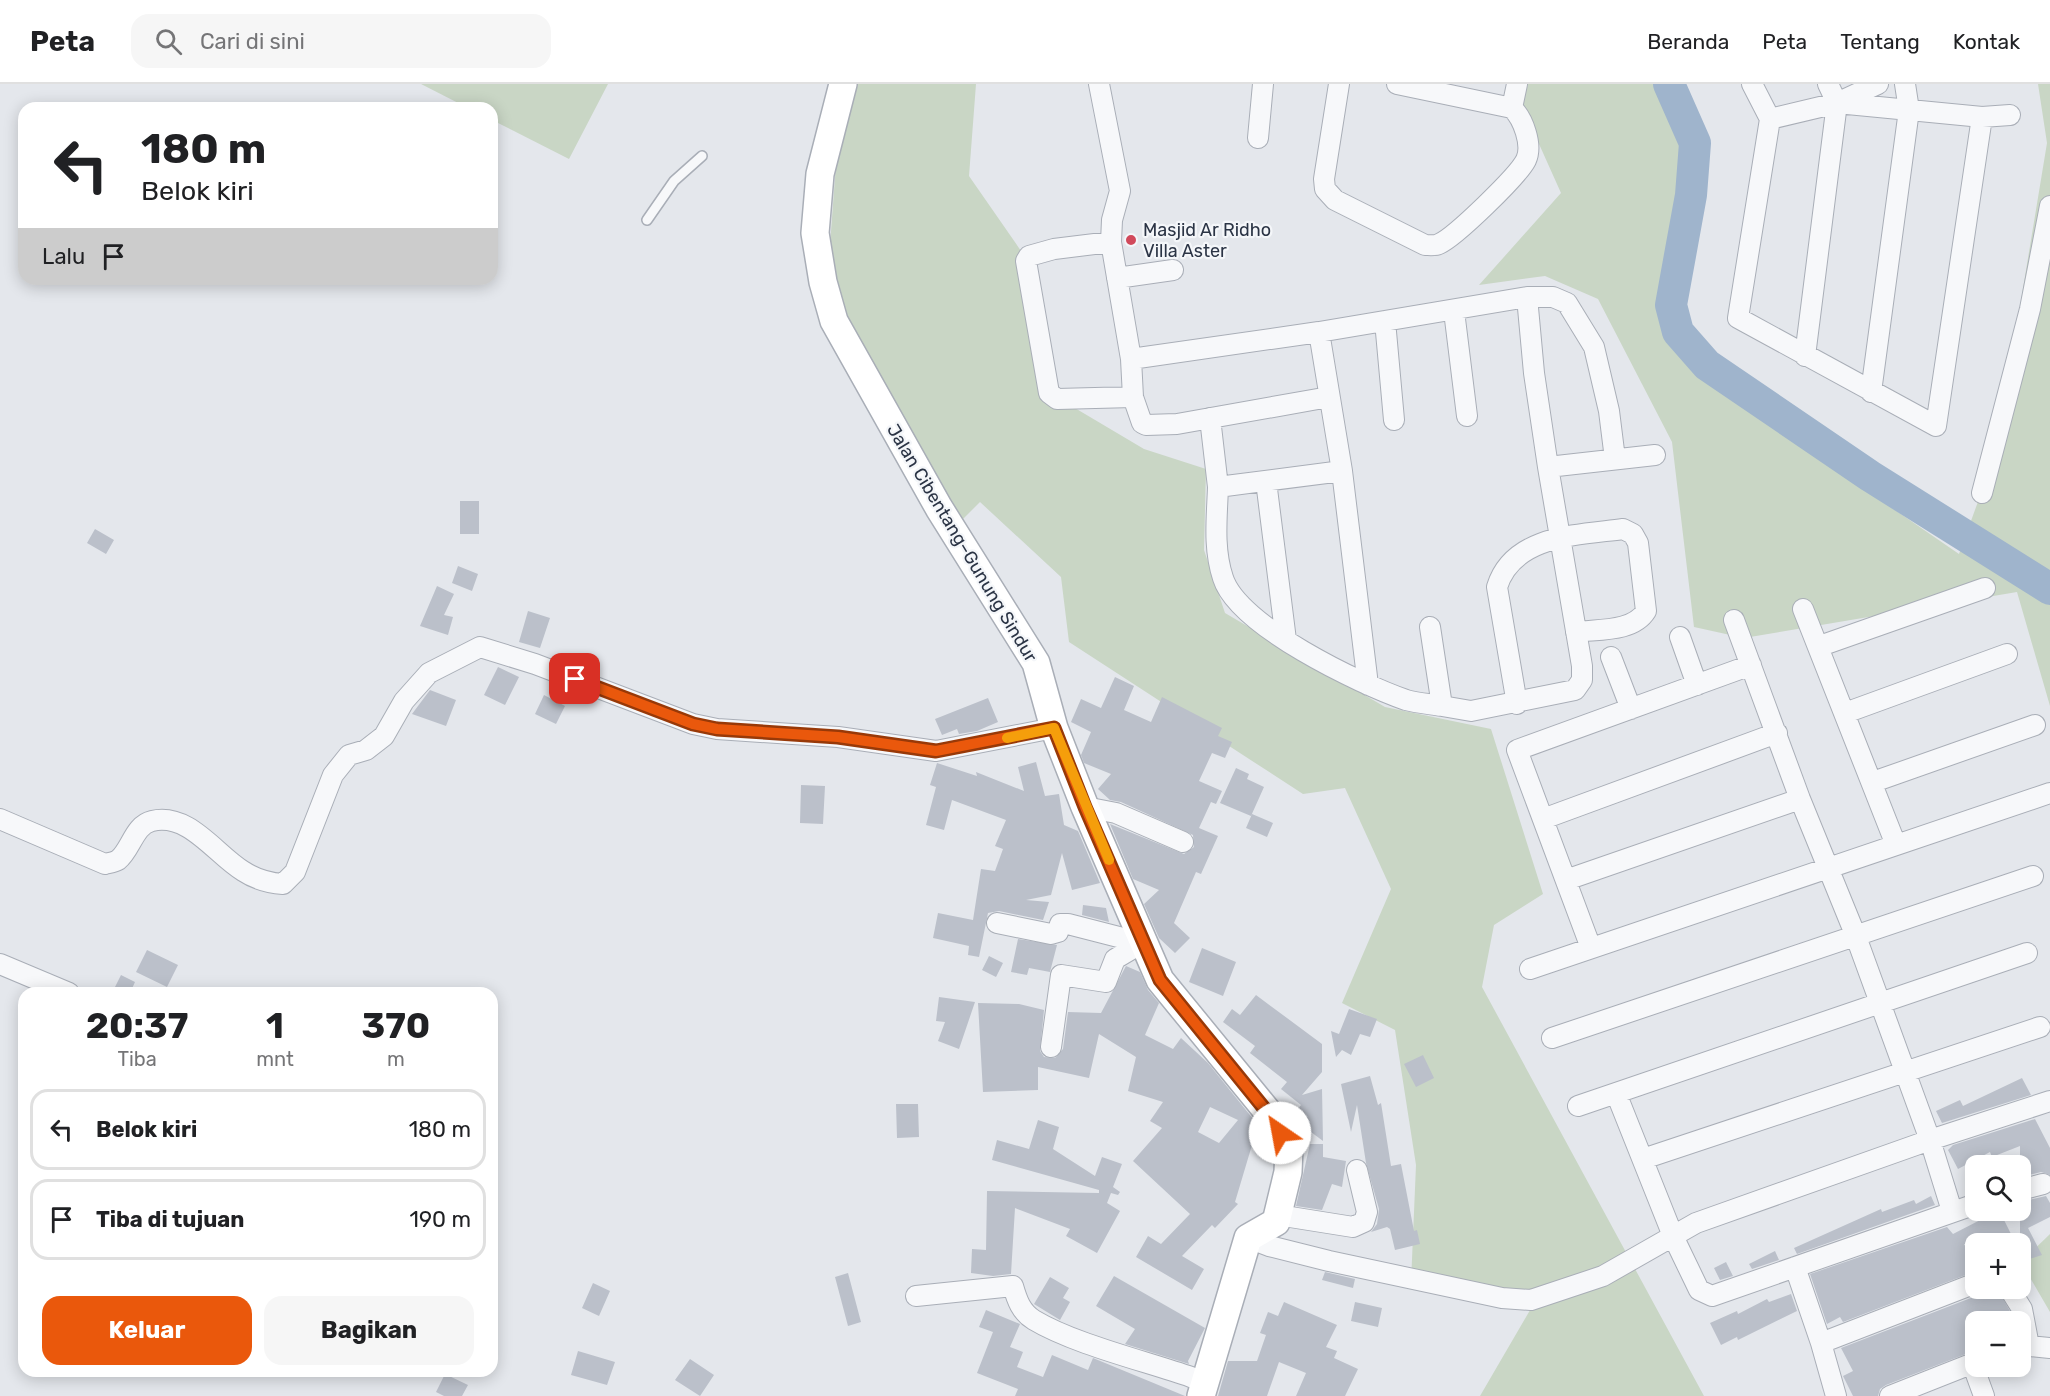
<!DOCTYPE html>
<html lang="id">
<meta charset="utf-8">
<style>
body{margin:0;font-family:Rubik,sans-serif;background:#f6f6f6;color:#202124;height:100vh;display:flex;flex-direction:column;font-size:22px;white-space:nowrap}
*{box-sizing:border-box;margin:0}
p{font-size:20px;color:#757577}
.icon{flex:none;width:33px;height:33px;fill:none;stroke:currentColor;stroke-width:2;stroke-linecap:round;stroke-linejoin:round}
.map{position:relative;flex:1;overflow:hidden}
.side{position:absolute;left:18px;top:903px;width:480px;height:390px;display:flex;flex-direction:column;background:#fff;border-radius:18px;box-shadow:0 3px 15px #0003}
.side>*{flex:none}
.banner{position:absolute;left:18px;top:18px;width:480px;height:183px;border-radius:18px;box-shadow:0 3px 15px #0003;background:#fff;color:#202124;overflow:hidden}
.tools{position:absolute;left:1965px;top:1071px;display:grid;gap:12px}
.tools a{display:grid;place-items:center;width:66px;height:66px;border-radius:12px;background:#fff;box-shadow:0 3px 15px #0003;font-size:30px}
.pin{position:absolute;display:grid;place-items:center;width:51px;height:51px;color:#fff;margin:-26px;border-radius:12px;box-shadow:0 3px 9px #0006}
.me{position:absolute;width:66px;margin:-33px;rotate:327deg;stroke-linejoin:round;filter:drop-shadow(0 0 4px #0008)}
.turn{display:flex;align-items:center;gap:21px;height:126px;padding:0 24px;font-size:27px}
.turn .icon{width:78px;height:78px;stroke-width:2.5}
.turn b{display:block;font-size:42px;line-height:51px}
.then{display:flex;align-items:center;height:57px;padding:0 24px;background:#0003;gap:12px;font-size:22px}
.eta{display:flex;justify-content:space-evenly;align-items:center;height:102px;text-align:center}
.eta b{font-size:36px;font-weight:700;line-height:42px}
.action{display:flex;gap:12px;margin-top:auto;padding:12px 24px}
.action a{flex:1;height:69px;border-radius:18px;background:#ea580c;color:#fff;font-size:24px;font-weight:700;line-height:69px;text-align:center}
.action a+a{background:#f6f6f6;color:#202124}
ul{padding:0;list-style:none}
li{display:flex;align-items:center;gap:18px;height:81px;margin:0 12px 9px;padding:0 12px;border:3px solid #e0e0e0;border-radius:18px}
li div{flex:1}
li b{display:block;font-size:22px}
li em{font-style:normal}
header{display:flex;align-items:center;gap:36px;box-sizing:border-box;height:84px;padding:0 30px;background:#fff;border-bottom:2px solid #e0e0e0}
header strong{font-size:28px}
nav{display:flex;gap:33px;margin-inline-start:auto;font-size:21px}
.search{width:420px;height:54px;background:#f6f6f6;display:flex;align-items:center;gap:15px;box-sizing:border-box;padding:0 21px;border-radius:18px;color:#757577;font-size:22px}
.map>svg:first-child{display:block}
</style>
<header>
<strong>Peta</strong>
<div class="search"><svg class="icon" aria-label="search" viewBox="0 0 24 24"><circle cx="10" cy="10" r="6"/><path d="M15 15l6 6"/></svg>Cari di sini</div>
<nav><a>Beranda</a><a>Peta</a><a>Tentang</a><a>Kontak</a></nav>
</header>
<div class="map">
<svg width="2050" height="1312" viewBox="0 0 2050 1312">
<rect width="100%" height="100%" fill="#e4e7ec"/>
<path fill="#c9d6c5" d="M421,0H608L569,75L492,36V24H468Z
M855,0H976L969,92L1028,177L1058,314L1144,365L1206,385L1204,466L1225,529L1385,623L1491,645L1543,810L1494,841L1482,903L1704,1312H1480L1533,1221L1411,1199L1416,1081L1395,946L1342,919L1391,805L1345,704L1303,710L1069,558L1061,493L980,418L957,441L850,261L828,188L836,80Z
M1528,0H1653L1666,22L1684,68L1657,218L1690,285L1959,470L1996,368L2047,59L2038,0H2050V622L2017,508L1744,554L1694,543L1672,358L1598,215L1545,192L1479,201L1561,109L1522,22Z
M2050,1150V1228L2021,1178Z"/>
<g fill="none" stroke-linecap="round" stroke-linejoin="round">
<path stroke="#9fb4cc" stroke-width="32" d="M1669,0L1695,59L1691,111L1671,221L1678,248L1707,281L1870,392L2050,505"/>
</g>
<path fill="#bbc0ca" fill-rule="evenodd" d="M460,417H479V450H460Z
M95,445L114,456L106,470L87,459Z
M458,482L478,490L472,507L452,499Z
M437,502L454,510L444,531L453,533L448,551L420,542Z
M528,527L550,534L540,564L519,558Z
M498,583L519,593L505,621L484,611Z
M1115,593L1134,602L1124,626L1151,638L1162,613L1222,644L1218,652L1232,658L1225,674L1212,669L1199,697L1222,707L1216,720L1211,718L1199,744L1218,752L1201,790L1196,788L1174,839L1190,854L1175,869L1159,854L1144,820L1159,806L1133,795L1110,740L1184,770L1194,763L1193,751L1121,718L1110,716L1098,705L1111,690L1084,679L1081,671L1091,648L1071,638L1081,615L1101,624Z
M430,606L456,616L446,642L412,630Z
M544,611L565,622L556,640L535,630Z
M988,614L998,638L977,647L959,650L957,645L942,651L935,635Z
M1036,678L1045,712L1059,710L1064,741L1078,747L1100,799L1072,806L1062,769L1051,811L1026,816L1049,818L1043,836L999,827L988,829L979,873L968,871L969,862L933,854L938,829L973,836L981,785L995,787L1003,765L995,762L1006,736L952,716L944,746L926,741L936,703L930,701L937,679L977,692L976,688L1024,707L1018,683Z
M1236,684L1249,690L1247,695L1264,703L1251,732L1220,719Z
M801,701L825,702L823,740L800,739Z
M1252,730L1273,739L1267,753L1246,744Z
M1083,821L1106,824L1109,838L1082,831Z
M1018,855L1057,861L1050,888L1029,884L1027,891L1011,888Z
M1202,864L1236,878L1223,912L1189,898Z
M147,866L178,881L167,903L136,888Z
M989,872L1003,879L996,893L982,886Z
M1126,882L1140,888L1148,906L1159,919L1145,951L1173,965L1181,954L1208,979L1258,1041L1235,1118L1238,1120L1215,1144L1212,1141L1182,1172L1204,1185L1192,1206L1136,1173L1148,1152L1161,1160L1190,1130L1133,1077L1162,1044L1150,1037L1163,1018L1128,1007L1136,973L1099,950L1089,994L1038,983V1006L983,1008L978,919L1019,920L1044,926L1040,967L1044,973L1055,974L1063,965L1068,928L1101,929ZM1210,1023L1238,1036L1219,1059L1198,1048Z
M121,891L135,898L130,909H112Z
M1256,911L1322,960V988L1302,1011L1322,1005L1323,1057L1291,1033L1301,1021L1281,1005L1287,998L1250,969L1255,962L1223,938L1232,925L1240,931Z
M939,913L975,918L959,965L938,957L945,938L936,937Z
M1349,925L1377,935L1370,953L1360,950L1351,971L1342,966L1336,973L1331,947L1339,950Z
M1423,971L1434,994L1416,1003L1404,980Z
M1370,992L1378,1021L1381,1019L1391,1082L1401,1080L1414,1147L1417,1146L1420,1160L1395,1166L1390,1145L1387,1143L1371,1148L1377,1140L1379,1125L1366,1079L1357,1021L1351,1048L1341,1000Z
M2022,994L2031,1011L1942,1039L1936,1027L1960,1016L1963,1022Z
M896,1020H918L919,1053L897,1054Z
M2035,1035L2050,1064V1091L2041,1088L2020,1093V1062L1992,1073L1990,1068L1958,1085L1948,1066L1953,1061Z
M1038,1036L1059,1043L1053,1065L1095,1092L1102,1073L1122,1080L1113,1103L1120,1108L1118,1111L1111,1109L1107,1119L1120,1127L1097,1169L1066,1152L1070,1145L1015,1124L1011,1190L993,1192L971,1189L972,1165L986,1166L987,1107L1099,1109V1106L992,1076L997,1056L1029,1065Z
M1310,1060H1323V1073L1346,1077L1342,1103L1332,1100L1322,1126L1296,1122Z
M1931,1112L1935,1121L1797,1170L1794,1164L1881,1125L1882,1128L1914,1116L1916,1120Z
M2046,1112L2050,1119V1133L2028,1144L2042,1171L2020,1178V1118Z
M2001,1130L2016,1160H1964L1976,1181V1187L1843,1238L1840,1233L1827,1240L1810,1190L1947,1143L1953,1150L1986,1133L1988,1136Z
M1775,1167L1779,1176L1752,1185L1749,1180Z
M1726,1178L1733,1192L1720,1196L1714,1184Z
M1325,1188L1355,1195L1353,1204L1322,1196Z
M848,1189L861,1238L848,1242L835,1193Z
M1114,1192L1205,1244L1188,1277L1189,1280L1125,1260L1135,1245L1096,1222Z
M1050,1193L1069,1204L1063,1214L1070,1218L1060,1236L1034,1220Z
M593,1199L610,1207L599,1232L582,1224Z
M1994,1204H1997L2011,1229L2012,1238H1976V1266L1886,1301L1880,1305L1878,1312H1853L1843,1292L1853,1287L1841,1264L1976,1212V1214Z
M1791,1210L1797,1227L1738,1256L1737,1253L1721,1261L1710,1239L1737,1227L1738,1230L1767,1215L1769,1218Z
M1284,1218L1337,1241L1326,1263L1337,1267L1334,1274L1358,1285L1345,1312H1296L1306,1289L1279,1278L1267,1312H1218L1228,1277H1257L1266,1251L1260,1249L1268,1228L1278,1232Z
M1355,1218L1382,1224L1378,1243L1351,1237Z
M986,1226L1020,1240L1010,1263L1023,1268L1017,1283L1043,1293L1052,1271L1088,1286L1093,1274L1185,1312H1015L1018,1305L977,1289L993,1248L979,1243Z
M578,1267L615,1278L607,1301L571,1291Z
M690,1275L714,1291L700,1312L675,1296Z
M445,1290L468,1301L462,1312H444L436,1308Z"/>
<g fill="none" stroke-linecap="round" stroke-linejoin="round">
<defs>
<path id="lane" d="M647,136L674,97L702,72"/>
<path id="street" d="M1099,0L1120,107L1112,136L1111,158L1131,275L1133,313L1142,339L1146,341L1177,340L1329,313
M1339,0L1324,95L1325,105L1335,116L1425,161C1429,161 1435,162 1439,160C1455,153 1518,92 1526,76C1533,61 1523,34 1512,24L1397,0
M1752,0L1770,35L1738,234L1936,342L1982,33
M1839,18L1878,0
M1512,24L1517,0
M1770,35L1837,19L1982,33L2010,31
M1258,54L1263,0
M1111,158L1054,165L1029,172L1026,177L1049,309L1057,315L1133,313
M1117,194L1173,186
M1527,213H1553L1567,219L1594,263L1609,327L1615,375
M1454,227L1467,332
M1385,237L1394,336
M1805,272L1837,19L1828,0
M1131,275L1319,248L1527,213L1534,289L1548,383L1582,582V596L1575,606L1471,627L1442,622L1430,543
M1871,308L1909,26L1905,0
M1210,334L1218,403L1342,387L1319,248
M1548,383L1655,371
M1342,387L1368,601
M1266,397L1286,556
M1218,403C1217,433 1213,464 1223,494C1238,542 1360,600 1406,616C1417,619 1430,620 1442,622
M1982,409L2030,225L2050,122
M1803,525L1896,761
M1734,536L1800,715L1855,850L1930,1056L1952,1127
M1680,553L1697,601
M1820,562L1985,504
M1611,573L1631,625
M1517,620L1497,503C1513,451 1578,451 1623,445L1633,450L1638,459L1646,527C1633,548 1599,545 1576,548
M1845,629L2007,570
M1873,698L2035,641
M1085,723L1116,729L1183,758
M0,735L105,780C109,779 115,778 118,776C131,766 134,741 152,737C189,728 216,771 243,787C255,795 269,799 283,800L295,788L333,691L349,671L366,666L384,652L404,617L429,589L480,563L535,580L693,640L717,645L838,653L936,667L1054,644
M1543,735L1777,649
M1566,796L1800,715
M997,839L1051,850L1058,848L1060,840H1068L1142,859L1115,875L1106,898L1061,891L1051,963
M1591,864L1517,666L1751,581
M0,880L69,909
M1530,885L2050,709
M1552,954L2033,792
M1616,1009L1673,1152L1699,1206L1712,1212L1976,1120
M1578,1022L2027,869
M1643,1075L2040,943
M2020,1106L2043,1100
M1276,1138L1284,1132L1353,1143L1364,1138L1367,1128L1357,1086
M1248,1154L1269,1162L1329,1177L1502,1214L1531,1216L1603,1192L1696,1139L1930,1056L2050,1017
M1795,1183L1821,1259L1836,1312
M2009,1204L2022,1225L2029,1262
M916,1212L1013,1202C1017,1216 1021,1228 1034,1236C1074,1260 1145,1277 1191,1293L1206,1300
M1821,1259L1976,1199
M2020,1265L2029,1262L2050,1264
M1972,1279L1984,1312
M1890,1312L1976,1278"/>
<path id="secondary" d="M843,0L820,90L815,149L823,198L834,237L939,424L1036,579L1054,644L1085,723L1160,896L1272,1033L1289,1064L1288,1088L1276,1138L1248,1154L1201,1312"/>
</defs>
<use href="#lane" stroke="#a9aeb7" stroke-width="12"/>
<use href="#street" stroke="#a9aeb7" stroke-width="22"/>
<use href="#secondary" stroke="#a9aeb7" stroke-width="30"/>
<use href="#lane" stroke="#f7f8fa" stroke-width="9"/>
<use href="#street" stroke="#f7f8fa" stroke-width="20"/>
<use href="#secondary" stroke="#fff" stroke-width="27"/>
</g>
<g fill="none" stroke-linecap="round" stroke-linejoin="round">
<defs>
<path id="route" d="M575,595L693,640L717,645L838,653L936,667L1054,644L1085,723L1160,896L1272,1034L1280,1049"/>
</defs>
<use href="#route" stroke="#983908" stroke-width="15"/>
<use href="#route" stroke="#ea580c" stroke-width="10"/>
<path stroke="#f59e0b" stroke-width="10" d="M1007,654L1054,644L1109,776"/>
</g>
<circle fill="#d1495b" stroke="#f4f6f9" stroke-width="2" cx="1131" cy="156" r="6"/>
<g text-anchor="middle" stroke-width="4.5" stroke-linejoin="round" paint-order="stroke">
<g font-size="18" fill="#2b3445" stroke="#f4f6f9" text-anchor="start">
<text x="1143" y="152">Masjid Ar Ridho<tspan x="1143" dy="21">Villa Aster</tspan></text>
</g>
<g font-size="18" fill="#2b3445" stroke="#f4f6f9">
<text transform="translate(962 459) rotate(59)" y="6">Jalan Cibentang–Gunung Sindur</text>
</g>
</g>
</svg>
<div class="tools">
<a><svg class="icon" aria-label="search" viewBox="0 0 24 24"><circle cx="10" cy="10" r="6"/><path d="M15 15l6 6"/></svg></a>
<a>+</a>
<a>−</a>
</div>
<div class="pin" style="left:575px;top:595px;background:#d93025"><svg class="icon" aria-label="arrive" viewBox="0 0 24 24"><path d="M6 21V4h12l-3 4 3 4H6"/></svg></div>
<svg class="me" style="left:1280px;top:1049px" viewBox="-20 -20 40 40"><circle r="19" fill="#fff"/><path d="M0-13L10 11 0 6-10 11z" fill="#ea580c"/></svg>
<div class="banner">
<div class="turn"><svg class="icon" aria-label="left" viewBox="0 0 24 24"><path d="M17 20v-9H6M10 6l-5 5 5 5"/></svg><div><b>180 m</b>Belok kiri</div></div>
<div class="then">Lalu<svg class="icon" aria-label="arrive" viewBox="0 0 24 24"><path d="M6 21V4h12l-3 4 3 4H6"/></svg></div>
</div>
<section class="side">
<div class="eta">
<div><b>20:37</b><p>Tiba</p></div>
<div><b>1</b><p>mnt</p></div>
<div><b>370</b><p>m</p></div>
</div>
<ul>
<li><svg class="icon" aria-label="left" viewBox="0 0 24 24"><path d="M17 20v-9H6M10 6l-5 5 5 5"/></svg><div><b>Belok kiri</b></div><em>180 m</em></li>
<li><svg class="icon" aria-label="arrive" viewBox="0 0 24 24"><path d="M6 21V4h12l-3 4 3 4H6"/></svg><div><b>Tiba di tujuan</b></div><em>190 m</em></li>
</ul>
<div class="action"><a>Keluar</a><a>Bagikan</a></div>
</section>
</div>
